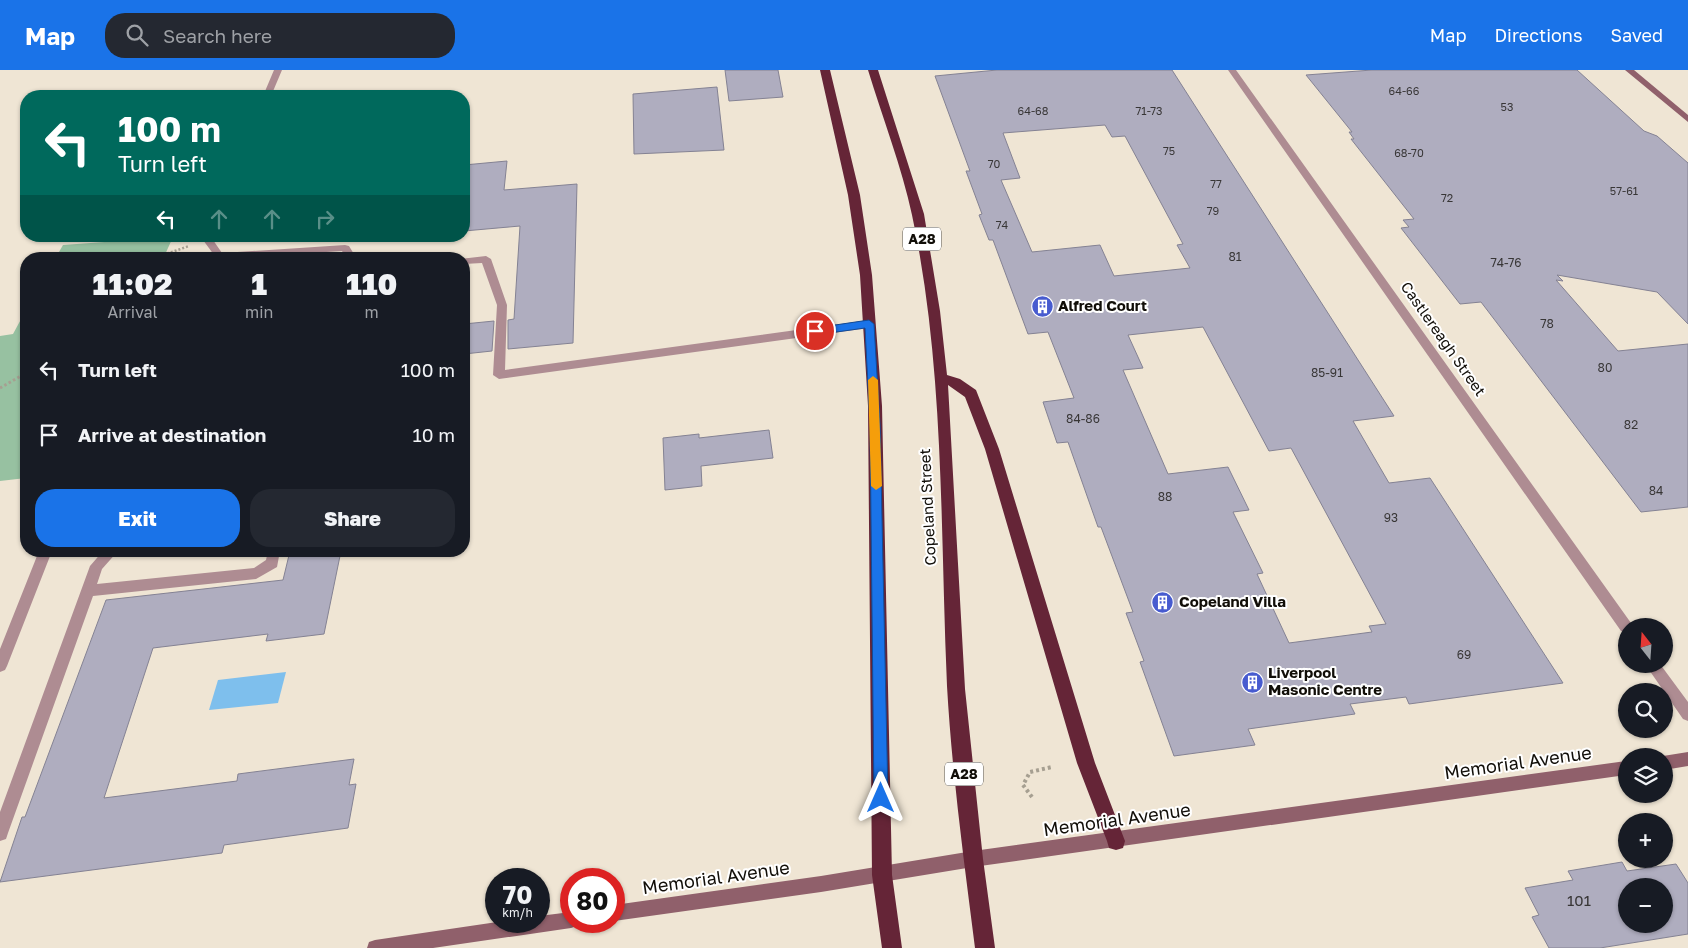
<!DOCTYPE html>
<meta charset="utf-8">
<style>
body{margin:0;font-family:"Golos Text",sans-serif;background:#242831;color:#f1f3f6;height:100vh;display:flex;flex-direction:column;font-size:19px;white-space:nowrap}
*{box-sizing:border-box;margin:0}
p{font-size:16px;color:#9ea1a6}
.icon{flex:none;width:28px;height:28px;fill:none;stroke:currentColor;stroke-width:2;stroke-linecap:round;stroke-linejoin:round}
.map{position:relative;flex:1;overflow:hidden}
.details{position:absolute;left:20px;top:182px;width:450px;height:305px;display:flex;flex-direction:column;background:#171b24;border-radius:20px;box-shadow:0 1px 4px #0004}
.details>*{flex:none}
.guide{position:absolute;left:20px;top:20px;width:450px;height:152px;border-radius:20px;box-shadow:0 1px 4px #0004;background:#00695c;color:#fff;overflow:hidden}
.needle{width:32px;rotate:343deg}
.fabs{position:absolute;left:1618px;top:548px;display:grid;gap:10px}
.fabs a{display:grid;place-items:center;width:55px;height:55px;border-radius:50%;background:#171b24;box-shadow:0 1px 4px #0004;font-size:25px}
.speed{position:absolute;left:485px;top:798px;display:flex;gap:10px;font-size:25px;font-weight:700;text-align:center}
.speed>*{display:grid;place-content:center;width:65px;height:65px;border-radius:50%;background:#171b24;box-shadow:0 1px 4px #0004;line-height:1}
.speed small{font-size:12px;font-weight:400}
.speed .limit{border:8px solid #d22;background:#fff;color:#111}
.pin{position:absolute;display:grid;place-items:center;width:42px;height:42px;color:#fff;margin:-21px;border:2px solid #fff;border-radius:50%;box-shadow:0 1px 5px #0007}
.me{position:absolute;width:55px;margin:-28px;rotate:0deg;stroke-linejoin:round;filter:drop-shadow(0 0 4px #0008)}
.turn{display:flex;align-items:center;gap:18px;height:105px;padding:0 15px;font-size:22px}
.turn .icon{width:65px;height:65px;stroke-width:2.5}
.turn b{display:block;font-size:35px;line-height:42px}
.lanes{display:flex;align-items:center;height:48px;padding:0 15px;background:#0003;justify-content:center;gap:25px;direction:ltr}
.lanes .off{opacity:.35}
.eta{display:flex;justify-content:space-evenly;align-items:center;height:85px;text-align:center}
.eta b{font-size:30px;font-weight:800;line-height:35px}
.button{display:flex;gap:10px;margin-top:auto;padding:10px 15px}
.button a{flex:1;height:58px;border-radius:20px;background:#1a73e8;color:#fff;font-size:20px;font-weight:800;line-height:58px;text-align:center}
.button a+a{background:#242831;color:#f1f3f6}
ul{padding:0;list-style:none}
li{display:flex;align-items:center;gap:15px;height:65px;padding:0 15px}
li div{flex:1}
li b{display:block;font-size:19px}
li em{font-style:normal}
header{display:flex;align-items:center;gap:30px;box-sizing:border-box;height:70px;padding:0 25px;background:#1a73e8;color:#fff}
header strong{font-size:24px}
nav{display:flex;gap:28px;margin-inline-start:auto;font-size:18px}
.search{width:350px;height:45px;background:#242831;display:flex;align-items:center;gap:12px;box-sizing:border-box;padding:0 18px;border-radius:20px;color:#9ea1a6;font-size:19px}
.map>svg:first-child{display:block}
</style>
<header>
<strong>Map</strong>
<div class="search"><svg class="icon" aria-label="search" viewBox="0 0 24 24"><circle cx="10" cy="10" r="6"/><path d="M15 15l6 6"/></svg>Search here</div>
<nav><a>Map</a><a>Directions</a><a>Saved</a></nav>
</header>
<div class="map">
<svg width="1688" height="878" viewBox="0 0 1688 878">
<rect width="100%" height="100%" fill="#efe5d4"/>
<path fill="#97c1a1" d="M173,167L163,189H55L63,175Z
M26,240V408L0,411V266L13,264Z"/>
<path fill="#7ebfed" d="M286,602L278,633L209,640L218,610Z"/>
<path fill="#afadbf" stroke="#848293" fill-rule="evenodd" d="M725,0H778L783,27L729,31Z
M997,0H1172L1394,346L1353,351L1389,413L1430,408L1563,613L1409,634L1406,627L1350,634L1355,644L1248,659L1255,675L1174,686L1140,592L1144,591L1126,543L1133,542L1101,457H1098L1068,372L1057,373L1043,332L1074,328L1048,262L1028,264L993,170H989L979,145L982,144L966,101H970L935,6ZM1105,55L1112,67L1125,66L1183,174L1177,175L1190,198L1114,206L1100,175L1032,182L1001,110L1020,108L1003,63ZM1203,257L1269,381L1291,378L1386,554L1369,556L1372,562L1289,573L1257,504L1263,503L1233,442L1249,440L1228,397L1168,404L1123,300L1143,298L1128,265Z
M1372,0H1577L1644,61L1657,66L1688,93V254L1657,222L1557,205L1563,211L1556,210L1618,281L1688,274V437L1641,442L1481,232L1460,234L1401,158L1409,157L1403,150L1414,149L1351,69H1354L1349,62H1352L1306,5Z
M717,17L724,80L634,84L633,24Z
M507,91L504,120L577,114L573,273L508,279V250L514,249L520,156L464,161V95Z
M494,251L492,281L464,284V254Z
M769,360L773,388L701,396L702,416L665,420L663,368L699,364V368Z
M290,481H341L324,564L266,571L268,564L153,578L104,728L237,711L238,704L354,689L349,715L356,714L348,758L224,775L222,783L0,812L22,747H25L106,530L283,510Z
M1622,792L1627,801L1676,794L1688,813V864L1600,878H1549L1532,847L1539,845L1525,818L1573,810L1568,801ZM1626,816H1664V854H1626Z"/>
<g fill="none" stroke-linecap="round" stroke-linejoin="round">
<path stroke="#a69f91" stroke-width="2.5" stroke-dasharray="2 2" stroke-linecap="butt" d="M152,189L189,176"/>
<path stroke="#a69f91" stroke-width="3" stroke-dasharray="2.5 2.5" stroke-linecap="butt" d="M0,318L26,303"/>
<path stroke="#a69f91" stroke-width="4" stroke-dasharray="3 3" stroke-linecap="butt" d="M1032,727L1023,715L1030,702L1052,697"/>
<path fill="#ae8c92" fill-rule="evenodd" d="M274,0H282L271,26H263Z
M205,166H215L213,170L222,183L345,175L349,176L357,189H347L342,181L217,189L203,170Z
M486,186L491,189L507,235L505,300L869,250L874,254L869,258L499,309L493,305L497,235L482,193L464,194V189H460Z
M39,481H52L7,596L5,600L0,602V579Z
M103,481H118L102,499L97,514L254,498L266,490L268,481H280L277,497L256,509L93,526L8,763L6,769L0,771V742L90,496Z"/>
<path fill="#ae8c92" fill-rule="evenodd" d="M1228,0H1236L1631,553L1632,556H1626V563L1621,561Z
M1645,594H1660L1688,632V651L1683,649Z"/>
<path fill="#90606b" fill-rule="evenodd" d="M1625,0H1634L1688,45V52Z
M1688,682V696L1664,700L1663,686Z
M1626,691V705L973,797L821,822L614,851V835L821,806L973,781Z
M571,842V851H579L577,856L571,858L433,878H367L369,872L375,870L504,851H539V846Z"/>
<path fill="#652537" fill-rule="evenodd" d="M820,0H830L860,125L872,205L882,336L892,805L902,878H882L872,805L868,336L860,205L848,125Z
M868,0H878L924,144L940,241L947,305L960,309L976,320L999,379L1095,693L1125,771L1123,778L1116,780L1109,778L1107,771L1077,693L985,379L965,327L948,315L965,619L983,789L995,878H975C964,791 952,704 947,616C940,460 945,299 912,145C902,98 882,46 868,0Z"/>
</g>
<path fill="#1a73e8" stroke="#114b97" d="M869,250L874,254L880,355L888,728L886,732L881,734L876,732L874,728L870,355L865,258L815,265L810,261L815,258Z"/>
<path fill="#f59e0b" d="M873,306L878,310L882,416L876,420L871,416L868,310Z"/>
<defs>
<symbol id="building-disc" viewBox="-11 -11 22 22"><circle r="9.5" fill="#475bcf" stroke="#fff"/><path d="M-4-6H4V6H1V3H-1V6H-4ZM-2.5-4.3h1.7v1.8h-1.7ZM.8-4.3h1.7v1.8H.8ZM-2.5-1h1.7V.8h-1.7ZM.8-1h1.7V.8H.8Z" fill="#fff"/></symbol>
</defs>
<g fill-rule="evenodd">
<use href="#building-disc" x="1030" y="224" width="25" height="25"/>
<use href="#building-disc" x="1150" y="520" width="25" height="25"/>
<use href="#building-disc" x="1240" y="600" width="25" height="25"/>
</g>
<g text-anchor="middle" stroke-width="4" stroke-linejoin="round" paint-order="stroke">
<g font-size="11" fill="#383636">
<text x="1404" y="25">64-66</text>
<text x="1507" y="41">53</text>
<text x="1033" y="45">64-68</text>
<text x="1149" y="45">71-73</text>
<text x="1169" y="85">75</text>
<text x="1409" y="87">68-70</text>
<text x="994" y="98">70</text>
<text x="1216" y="118">77</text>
<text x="1624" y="125">57-61</text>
<text x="1447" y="132">72</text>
<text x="1213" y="145">79</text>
<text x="1002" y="159">74</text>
</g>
<g font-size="12" fill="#383636">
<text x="1235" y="191">81</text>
<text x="1506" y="197">74-76</text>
<text x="1547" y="258">78</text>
<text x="1605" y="302">80</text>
<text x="1327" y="307">85-91</text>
<text x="1083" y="353">84-86</text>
<text x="1631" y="359">82</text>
<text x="1656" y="425">84</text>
<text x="1165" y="431">88</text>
<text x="1391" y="452">93</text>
<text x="1464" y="589">69</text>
</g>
<g fill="#fff" stroke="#585652" stroke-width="1">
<rect x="903" y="157.5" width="38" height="23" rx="4"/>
<rect x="945" y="692.5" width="38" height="23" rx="4"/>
</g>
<g font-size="14" font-weight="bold" fill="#110e08">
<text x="922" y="174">A28</text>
<text x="964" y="709">A28</text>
</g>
<g font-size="15" font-weight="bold" fill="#110e08" stroke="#fff" text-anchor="start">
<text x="1058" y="241">Alfred Court</text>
<text x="1179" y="537">Copeland Villa</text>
<text x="1268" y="608">Liverpool<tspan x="1268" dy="17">Masonic Centre</tspan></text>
</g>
<g font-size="15" fill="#110e08" stroke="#fff">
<text transform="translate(1443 269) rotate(55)" y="5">Castlereagh Street</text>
<text transform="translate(928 437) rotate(-93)" y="5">Copeland Street</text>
</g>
<g font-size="15" fill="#383636">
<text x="1579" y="836">101</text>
</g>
<g font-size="18" fill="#110e08" stroke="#fff">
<text transform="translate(1518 693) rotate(-8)" y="6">Memorial Avenue</text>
<text transform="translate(1117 750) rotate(-8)" y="6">Memorial Avenue</text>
<text transform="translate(716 808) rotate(-8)" y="6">Memorial Avenue</text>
</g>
</g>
</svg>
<div class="fabs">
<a><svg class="needle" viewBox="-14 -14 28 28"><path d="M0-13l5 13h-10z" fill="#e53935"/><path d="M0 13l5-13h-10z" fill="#9ea1a6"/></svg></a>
<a><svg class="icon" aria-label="search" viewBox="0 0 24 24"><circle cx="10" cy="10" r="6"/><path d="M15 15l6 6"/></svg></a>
<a><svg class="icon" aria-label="layers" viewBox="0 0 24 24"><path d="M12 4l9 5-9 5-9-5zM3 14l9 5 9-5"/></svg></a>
<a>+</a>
<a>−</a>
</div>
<div class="speed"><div>70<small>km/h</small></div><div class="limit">80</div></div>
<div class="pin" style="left:815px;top:261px;background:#d93025"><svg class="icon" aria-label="arrive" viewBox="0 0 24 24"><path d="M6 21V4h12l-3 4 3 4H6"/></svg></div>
<svg class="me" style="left:881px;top:728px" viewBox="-20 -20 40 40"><path d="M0-17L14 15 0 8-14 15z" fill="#1a73e8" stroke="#fff" stroke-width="4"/></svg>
<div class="guide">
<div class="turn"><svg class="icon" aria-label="left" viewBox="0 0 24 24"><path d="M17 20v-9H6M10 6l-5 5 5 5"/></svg><div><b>100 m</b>Turn left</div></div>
<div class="lanes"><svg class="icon" aria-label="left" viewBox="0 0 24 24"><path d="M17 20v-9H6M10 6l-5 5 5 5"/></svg><svg class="icon off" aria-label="ahead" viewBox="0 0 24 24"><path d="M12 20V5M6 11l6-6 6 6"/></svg><svg class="icon off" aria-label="ahead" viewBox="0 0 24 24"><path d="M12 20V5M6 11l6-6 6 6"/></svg><svg class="icon off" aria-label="right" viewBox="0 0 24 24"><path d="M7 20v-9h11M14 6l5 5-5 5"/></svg></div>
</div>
<section class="details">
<div class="eta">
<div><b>11:02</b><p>Arrival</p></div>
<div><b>1</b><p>min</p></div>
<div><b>110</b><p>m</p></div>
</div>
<ul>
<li><svg class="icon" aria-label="left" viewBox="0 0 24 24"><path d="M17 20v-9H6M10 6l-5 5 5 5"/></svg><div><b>Turn left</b></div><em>100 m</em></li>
<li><svg class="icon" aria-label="arrive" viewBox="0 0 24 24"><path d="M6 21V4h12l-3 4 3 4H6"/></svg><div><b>Arrive at destination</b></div><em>10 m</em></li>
</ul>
<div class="button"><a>Exit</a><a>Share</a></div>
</section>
</div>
